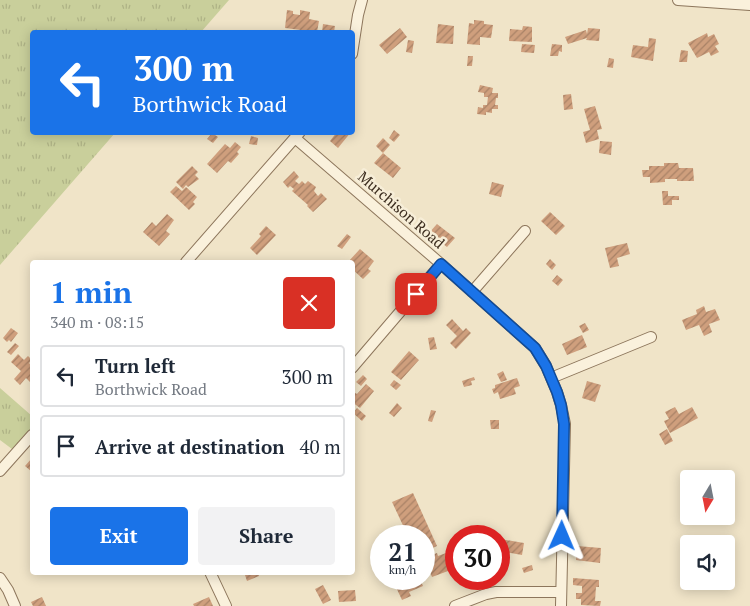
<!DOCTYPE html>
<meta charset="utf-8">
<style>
body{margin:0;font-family:"PT Serif",serif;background:#f2f2f3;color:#1f2937;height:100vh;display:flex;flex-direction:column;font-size:19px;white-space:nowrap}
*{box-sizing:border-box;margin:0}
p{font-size:16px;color:#747a83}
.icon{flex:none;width:28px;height:28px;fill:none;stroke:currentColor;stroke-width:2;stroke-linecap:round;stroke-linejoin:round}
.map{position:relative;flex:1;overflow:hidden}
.details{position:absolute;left:30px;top:260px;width:325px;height:315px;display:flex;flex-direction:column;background:#fff;border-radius:5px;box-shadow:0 2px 12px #0003}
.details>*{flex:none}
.guide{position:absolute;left:30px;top:30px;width:325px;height:105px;border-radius:5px;box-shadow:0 2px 12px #0003;background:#1a73e8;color:#fff;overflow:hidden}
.needle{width:32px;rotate:190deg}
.controls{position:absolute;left:680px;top:470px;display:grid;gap:10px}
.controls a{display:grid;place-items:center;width:55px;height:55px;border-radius:5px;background:#fff;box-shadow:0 2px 12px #0003;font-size:25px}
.speed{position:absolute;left:370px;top:525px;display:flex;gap:10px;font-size:25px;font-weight:700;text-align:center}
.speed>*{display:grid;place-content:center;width:65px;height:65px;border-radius:50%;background:#fff;box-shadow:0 2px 12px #0003;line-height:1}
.speed small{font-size:12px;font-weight:400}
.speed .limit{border:8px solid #d22;background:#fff;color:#111}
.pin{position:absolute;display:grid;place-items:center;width:42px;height:42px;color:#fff;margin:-21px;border-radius:10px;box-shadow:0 2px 8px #0006}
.me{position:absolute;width:55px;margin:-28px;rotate:1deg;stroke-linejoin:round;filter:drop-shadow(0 0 4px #0008)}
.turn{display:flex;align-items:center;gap:18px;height:105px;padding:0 20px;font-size:22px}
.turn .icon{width:65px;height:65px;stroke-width:2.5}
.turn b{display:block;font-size:35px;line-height:42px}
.round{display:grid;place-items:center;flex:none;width:52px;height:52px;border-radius:5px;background:#f2f2f3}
.summary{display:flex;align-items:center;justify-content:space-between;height:85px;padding:0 20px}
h1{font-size:30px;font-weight:600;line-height:38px;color:#1a73e8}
.action{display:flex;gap:10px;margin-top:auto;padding:10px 20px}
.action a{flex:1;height:58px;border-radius:5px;background:#1a73e8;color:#fff;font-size:20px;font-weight:600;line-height:58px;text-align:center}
.action a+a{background:#f2f2f3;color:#1f2937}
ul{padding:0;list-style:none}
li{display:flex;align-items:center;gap:15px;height:62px;margin:0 10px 8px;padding:0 10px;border:2px solid #e0e1e3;border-radius:5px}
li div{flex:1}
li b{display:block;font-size:19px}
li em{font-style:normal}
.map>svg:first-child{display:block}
</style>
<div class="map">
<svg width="750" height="606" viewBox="0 0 750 606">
<defs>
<pattern id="grass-tufts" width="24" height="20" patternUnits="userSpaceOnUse" patternTransform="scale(1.25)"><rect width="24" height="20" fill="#c9cf9b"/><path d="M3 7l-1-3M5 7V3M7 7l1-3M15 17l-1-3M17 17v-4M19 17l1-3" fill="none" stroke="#aeb285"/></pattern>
<pattern id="building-hatch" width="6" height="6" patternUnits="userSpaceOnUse" patternTransform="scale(1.25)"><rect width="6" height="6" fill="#cf9f7d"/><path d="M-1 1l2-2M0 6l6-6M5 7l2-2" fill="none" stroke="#a98266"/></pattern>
</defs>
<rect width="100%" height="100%" fill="#f0e4c8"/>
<path fill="url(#grass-tufts)" d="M0,0H229L201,32H32V132L115,133L0,265Z
M0,388L32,416V433L16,452L0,440Z"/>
<path fill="url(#building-hatch)" d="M287,10L293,11V14L300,15V10L310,12L309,19L319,21L317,32L285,28Z
M474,20L484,21V24L493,25L491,38L480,37V45L467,44L469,23L474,24Z
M323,24L335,26L334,32H322Z
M438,24L454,26L453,44L436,43Z
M523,26L532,27V42L509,41L510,29L522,30Z
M400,28L407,37L387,54L379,45Z
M588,28L600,29L599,41L586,40L587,38L568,44L565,37L586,30L587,34Z
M707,33L708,37L714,34L719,44L715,46L719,52L711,56L709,52L697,58L688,43Z
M649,38L656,39L653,61L631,57L633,45L648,47Z
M408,40L414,41L412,53L406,52Z
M522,44L535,45L534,53L521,52Z
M552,44L562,45V52L559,51L558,56H550Z
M681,50L688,51L687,62H679Z
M468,56H473L472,66H467Z
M609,58L614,59L613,68L607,67Z
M480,85L493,88L492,93H498V98H496L495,105H498V109H492V113L486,112V115L477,114L478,107L483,108V105H487L488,97H484V93L478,92Z
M571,94L573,109L564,110L563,95Z
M595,106L602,129L597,130L599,139L586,143L583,132L590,130L584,109Z
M394,130L400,135L394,142L389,138Z
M337,132H351L338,148L330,141Z
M212,133L218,137L213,143L207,139Z
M251,136L258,138L257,145L249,144Z
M383,138L390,145L383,153L401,168L393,178L374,163L383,153L376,146Z
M600,141L612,142L611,155L599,153Z
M235,142L241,147L237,152L239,154L231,163L228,161L217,173L207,164L225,144L230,148Z
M664,163H678L679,168H693L694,181H677V179H665V182L650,183V177H643L642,170H649V166H664Z
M192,166L198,172L195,175L199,179L188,187L186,185L183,189L176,182Z
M294,171L299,177L295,181L299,184L302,181L305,184L308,181L316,187L314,191L318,196L321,193L327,199L313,212L307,206L308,205L292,191L294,189L290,186L288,188L283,182Z
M492,182L504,185L501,197L489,194Z
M176,186L182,191L186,187L197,197L193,202L195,204L189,210L170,192Z
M662,191H668V196H679V200H672V205H663Z
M550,212L565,226L556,235L541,221Z
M167,214L174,220L166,231L170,234L159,246L143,232L152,222L156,226Z
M437,224L455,238L447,247L429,233Z
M266,226L276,235L257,255L250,248L261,236L259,234Z
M347,234L351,237L342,249L337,246Z
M627,243L630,254L617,258L619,266L610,268L605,248Z
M360,249L374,261L368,269L371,271L363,279L352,269V262H348Z
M550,259L556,265L552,270L546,264Z
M557,275L563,280L558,286L552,281Z
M704,306L706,312L715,309L720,320L709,324L712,332L704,336L699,325L686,330L682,320L697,314L696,310Z
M452,319L463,331L466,328L471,333L456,349L450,343L457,336L446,325Z
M585,323L589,330L583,333L579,326Z
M11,328L18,333L11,342L9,340L7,342L3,338Z
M582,335L587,347L567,355L562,344Z
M434,337L437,349L430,350L428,338Z
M15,343L19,346L11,355L7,352Z
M409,351L419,360L401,380L391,372Z
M18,354L24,360L28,356L32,360L29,363L32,366V370L31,372L32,373V379L30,382L26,378L20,385L14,379L21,371L11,362Z
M503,371L507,380L501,382L497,374Z
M363,375L367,379L361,386L356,382Z
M474,377L475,380L471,381L472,385L464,387L462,381Z
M517,378L520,386L514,388L516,394L500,399L498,392L494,394L492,389L495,388V385Z
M394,380L401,385L396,390L390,385Z
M587,381L601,385L595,402L582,398Z
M366,384L374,391L360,408L352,402V391L357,394Z
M397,403L402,408L394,417L389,413Z
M675,407L679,414L692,407L698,418L670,433L664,421L669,419L665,412Z
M357,408L366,416L362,421L353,413Z
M431,410L436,411L432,422L428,421Z
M490,420H499V429H491Z
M667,429L673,441L665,445L659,434Z
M32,458V472L25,466Z
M413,493L437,546L424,552V536H408L392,502Z
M466,530L480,531V535L465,534Z
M500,539L524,543L522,555L499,551Z
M577,546L601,548L600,563L576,560Z
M437,553L438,556L446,553L449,557L451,556L453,561L456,559V568L432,577L424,558Z
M532,565L533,570L524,573L522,568Z
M250,572H258L259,576L247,581L245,575Z
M573,578L599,580V587H596L595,601H601L600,606L581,605V599H576V593H582V586L573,585Z
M410,579H420L423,586L409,592L411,596L402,600L395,585Z
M323,585L331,600L323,604L315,589Z
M355,590L356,601L339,602L338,591Z
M42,597L46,606H33L31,602Z
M209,597L213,606H194L193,604Z"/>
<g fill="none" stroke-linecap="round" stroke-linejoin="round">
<defs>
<path id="minor" d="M678,0L750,5
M352,54L358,15L362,0
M295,138L441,264L535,348L546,366L557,392L561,405L565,424L561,606
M186,262L300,132
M472,292L525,231
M352,368L441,264
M551,378L651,337
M0,471L32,435
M210,572L226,606
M0,578L8,590L15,606
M455,606L486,594L496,592H561"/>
</defs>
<use href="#minor" stroke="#8d765c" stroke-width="12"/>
<use href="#minor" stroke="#faf1dc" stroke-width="10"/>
</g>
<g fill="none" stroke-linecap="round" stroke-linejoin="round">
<defs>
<path id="route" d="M416,294L441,264L535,348L546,366L557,392L561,405L564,424L562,536"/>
</defs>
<use href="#route" stroke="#114b97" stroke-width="12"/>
<use href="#route" stroke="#1a73e8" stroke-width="9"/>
</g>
<g text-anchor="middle" stroke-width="5" stroke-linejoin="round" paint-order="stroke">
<g font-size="15" fill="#3d2e20" stroke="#f7eed8">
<text transform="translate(401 210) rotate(41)" y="5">Murchison Road</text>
</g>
</g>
</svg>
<div class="controls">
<a><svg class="needle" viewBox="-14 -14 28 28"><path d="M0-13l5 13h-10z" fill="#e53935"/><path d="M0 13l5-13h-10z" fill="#747a83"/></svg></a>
<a><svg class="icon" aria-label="sound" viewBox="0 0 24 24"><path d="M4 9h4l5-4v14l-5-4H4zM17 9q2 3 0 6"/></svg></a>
</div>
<div class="speed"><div>21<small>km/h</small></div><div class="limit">30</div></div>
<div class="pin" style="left:416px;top:294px;background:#d93025"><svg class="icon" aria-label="arrive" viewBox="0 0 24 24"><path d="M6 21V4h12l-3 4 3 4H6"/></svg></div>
<svg class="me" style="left:562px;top:536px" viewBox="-20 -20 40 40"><path d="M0-17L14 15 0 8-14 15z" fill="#1a73e8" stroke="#fff" stroke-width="4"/></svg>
<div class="guide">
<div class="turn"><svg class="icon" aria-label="left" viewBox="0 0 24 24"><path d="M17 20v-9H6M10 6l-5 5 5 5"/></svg><div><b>300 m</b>Borthwick Road</div></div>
</div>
<section class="details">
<div class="summary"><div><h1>1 min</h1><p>340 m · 08:15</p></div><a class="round" style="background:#d93025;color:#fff"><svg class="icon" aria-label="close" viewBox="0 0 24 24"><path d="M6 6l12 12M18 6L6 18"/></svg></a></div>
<ul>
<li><svg class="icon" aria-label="left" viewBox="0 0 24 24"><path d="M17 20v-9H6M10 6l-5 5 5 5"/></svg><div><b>Turn left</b><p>Borthwick Road</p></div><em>300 m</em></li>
<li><svg class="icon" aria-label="arrive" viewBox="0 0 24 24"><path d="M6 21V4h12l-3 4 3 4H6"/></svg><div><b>Arrive at destination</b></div><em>40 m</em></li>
</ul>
<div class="action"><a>Exit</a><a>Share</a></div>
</section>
</div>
